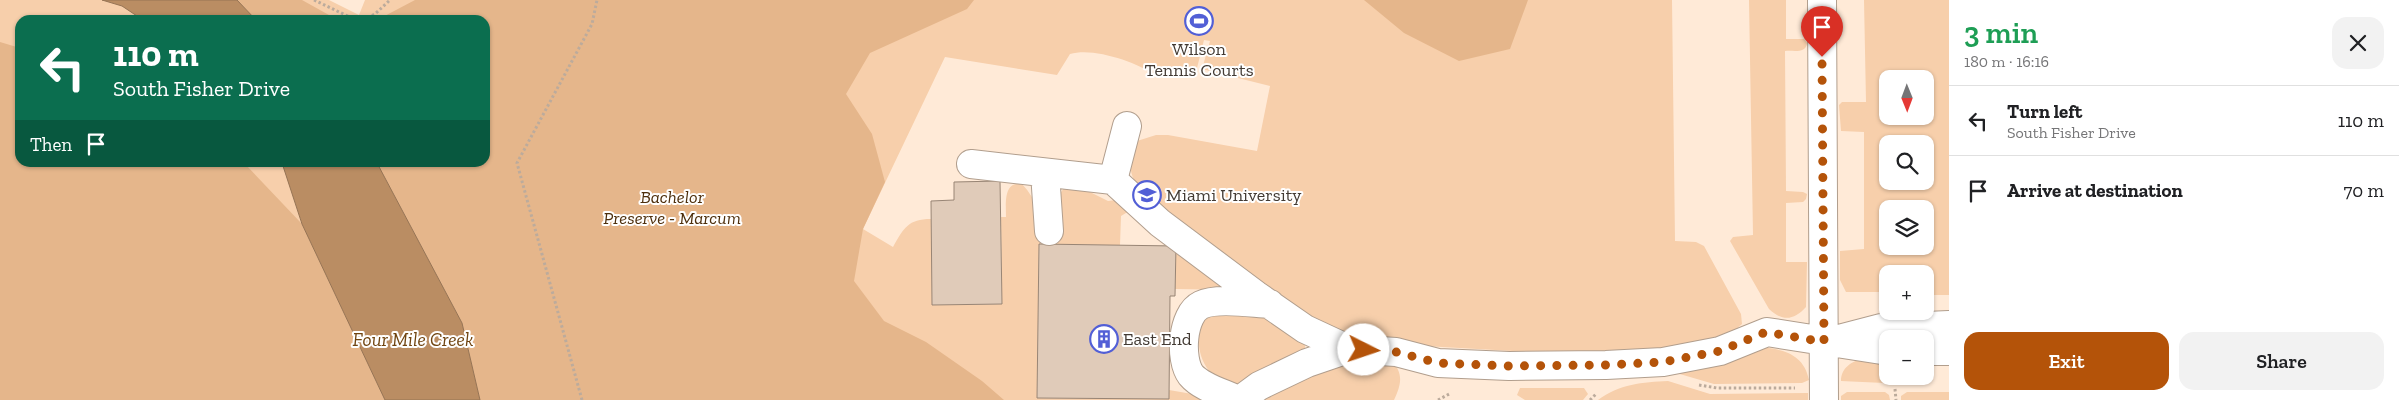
<!DOCTYPE html>
<meta charset="utf-8">
<style>
body{margin:0;font-family:"Zilla Slab",serif;background:#f2f2f2;color:#202124;height:100vh;display:flex;flex-direction:column;font-size:19px;white-space:nowrap}
*{box-sizing:border-box;margin:0}
p{font-size:16px;color:#757577}
.icon{flex:none;width:28px;height:28px;fill:none;stroke:currentColor;stroke-width:2;stroke-linecap:round;stroke-linejoin:round}
.map{position:relative;flex:1;overflow:hidden}
.side{display:flex;flex-direction:column;background:#fff;width:450px}
.side>*{flex:none}
.top-card{position:absolute;left:15px;top:15px;width:475px;height:152px;border-radius:15px;box-shadow:0 1px 4px #0004;background:#0b6e4f;color:#fff;overflow:hidden}
.needle{width:32px;rotate:179deg}
.controls{position:absolute;left:1879px;top:70px;display:grid;gap:10px}
.controls a{display:grid;place-items:center;width:55px;height:55px;border-radius:10px;background:#fff;box-shadow:0 1px 4px #0004;font-size:25px}
.pin{position:absolute;display:grid;place-items:center;width:42px;height:42px;color:#fff;margin:-51px -21px;border-radius:50% 50% 50% 0;rotate:-45deg;box-shadow:0 0 5px #0007}
.pin .icon{rotate:45deg}
.me{position:absolute;width:55px;margin:-28px;rotate:94deg;stroke-linejoin:round;filter:drop-shadow(0 0 4px #0008)}
.turn{display:flex;align-items:center;gap:18px;height:105px;padding:0 15px;font-size:22px}
.turn .icon{width:65px;height:65px;stroke-width:2.5}
.turn b{display:block;font-size:35px;line-height:42px}
.then{display:flex;align-items:center;height:48px;padding:0 15px;background:#0003;gap:10px;font-size:19px}
.round{display:grid;place-items:center;flex:none;width:52px;height:52px;border-radius:15px;background:#f2f2f2}
.head{display:flex;align-items:center;justify-content:space-between;height:85px;padding:0 15px}
h1{font-size:30px;font-weight:600;line-height:38px;color:#1e9e55}
.button{display:flex;gap:10px;margin-top:auto;padding:10px 15px}
.button a{flex:1;height:58px;border-radius:15px;background:#b45309;color:#fff;font-size:20px;font-weight:600;line-height:58px;text-align:center}
.button a+a{background:#f2f2f2;color:#202124}
ul{padding:0;list-style:none}
li{display:flex;align-items:center;gap:15px;height:70px;padding:0 15px;border-top:1px solid #e0e0e0}
li div{flex:1}
li b{display:block;font-size:19px}
li em{font-style:normal}
main{display:flex;flex:1;min-height:0}
.map>svg:first-child{display:block}
</style>
<main>
<div class="map">
<svg width="1949" height="400" viewBox="0 0 1949 400">
<rect width="100%" height="100%" fill="#ffead7"/>
<path fill="#f7cfab" fill-rule="evenodd" d="M0,0H329L359,15L365,0H1672L1675,241L1696,242L1704,246L1741,314L1742,324L1728,336L1643,352L1565,354L1389,344L1344,336L1291,311L1144,192C1126,175 1129,163 1137,141L1156,135H1168L1257,151L1270,86L1202,69L1210,41L1204,40L1197,68C1183,66 1168,66 1156,75C1135,62 1094,47 1070,54L1057,75L945,57L863,229L893,247C904,228 908,219 931,219L933,305L1002,304L1001,217H1006C1006,204 1003,181 1022,184C1039,202 1042,221 1041,244L1039,245L1037,398L1169,399V390L1198,395L1202,400H0ZM20,20H485V162H20Z
M1749,0H1786V39H1804L1807,43C1806,54 1794,50 1785,51L1786,191L1803,192L1807,194L1806,199L1803,202L1786,203V262H1807L1806,307C1794,320 1783,322 1769,309L1730,241L1733,237L1753,235Z
M1864,0H1949V295H1925V274H1888L1887,279H1884V271H1882V292H1846L1840,280V251L1864,249V132L1841,131L1839,105L1842,102H1866ZM1888,79H1925V116H1888ZM1888,144H1925V181H1888ZM1888,209H1925V246H1888Z
M1064,188H1082L1108,201L1124,199L1131,210L1121,216L1120,245H1055L1056,199Z
M1176,246L1238,290L1175,289Z
M1211,310L1260,312L1305,341V352C1292,358 1248,383 1238,384C1201,386 1186,333 1211,310Z
M1760,347C1783,349 1804,354 1809,380L1802,383L1714,384L1666,370Z
M1863,358H1887L1888,376H1890L1888,381L1884,383L1841,381C1841,368 1851,362 1863,358Z
M1373,359L1392,361C1404,374 1401,385 1394,400H1259L1296,380L1332,368Z
M1668,381L1710,394L1808,393V400H1598C1619,384 1643,382 1668,381Z
M1520,388H1584L1588,394L1583,400H1525L1517,395Z
M1847,392H1885L1889,395L1890,400H1841V396Z
M1907,392H1949V400H1901V396Z"/>
<path fill="#e5b68b" d="M237,0H302L338,20H256Z
M415,0H974L967,9L870,53L846,94L872,134L885,182L863,229L854,281L884,321L926,342L982,381L1004,400H480L462,323L377,163L485,162V20H377Z
M1364,0H1528L1510,49L1459,61L1404,33Z
M0,42L20,48V162H243L246,165L302,224L385,400H0Z"/>
<path fill="#ba8d63" stroke="#967455" d="M102,0H237L256,20H143L122,6Z
M282,163H377L462,323L480,400H385L302,224Z"/>
<path fill="#e0cbb9" stroke="#988575" d="M1000,181L1002,304L932,305L931,201L954,200V182Z
M1039,244L1176,246L1175,296H1170L1169,399L1037,398Z"/>
<g fill="none" stroke-linecap="round" stroke-linejoin="round">
<defs>
<path id="minor" d="M1822,0L1824,400
M1127,126L1113,180L1160,223L1256,295L1305,329L1348,349
M971,164L1113,180
M1045,173L1049,231
M1835,340L1881,328L1949,325
M1925,351H1949
M1238,400C1224,393 1202,388 1191,375C1179,359 1182,314 1201,305C1217,297 1251,303 1270,304
M1240,400L1259,386L1307,363L1348,349L1396,352L1438,363L1509,366L1606,365L1663,362L1720,351L1767,332L1888,351"/>
</defs>
<use href="#minor" stroke="#b19e8d" stroke-width="30"/>
<path stroke="#bcab9c" stroke-width="3" stroke-dasharray="2.5 2.5" stroke-linecap="butt" d="M314,0L356,20
M363,20L375,14L390,0
M1699,385L1717,388H1795
M1895,389L1896,400
M582,400L517,163L592,24L597,0
M1438,400L1451,393
M1590,400L1597,393"/>
<use href="#minor" stroke="#fff" stroke-width="28"/>
</g>
<g fill="none" stroke-linecap="round" stroke-linejoin="round">
<path stroke="#b45309" stroke-width="9" stroke-dasharray="0 16.2" d="M1364,350L1396,352L1438,363L1509,366L1606,365L1663,362L1720,351L1766,332L1824,342L1822,57"/>
</g>
<defs>
<symbol id="stadium-ring" viewBox="-11 -11 22 22"><circle r="9.5" fill="#fff" stroke="#525fd6" stroke-width="1.5"/><path d="M0-5a6.5 5 0 1 0 0 10a6.5 5 0 1 0 0-10ZM-3.5-1.8h7v3.6h-7Z" fill="#525fd6"/></symbol>
<symbol id="university-ring" viewBox="-11 -11 22 22"><circle r="9.5" fill="#fff" stroke="#525fd6" stroke-width="1.5"/><path d="M0-5L7-2L0 1L-7-2ZM-4 1L0 2.5L4 1V4Q0 6-4 4Z" fill="#525fd6"/></symbol>
<symbol id="building-ring" viewBox="-11 -11 22 22"><circle r="9.5" fill="#fff" stroke="#525fd6" stroke-width="1.5"/><path d="M-4-6H4V6H1V3H-1V6H-4ZM-2.5-4.3h1.7v1.8h-1.7ZM.8-4.3h1.7v1.8H.8ZM-2.5-1h1.7V.8h-1.7ZM.8-1h1.7V.8H.8Z" fill="#525fd6"/></symbol>
</defs>
<g fill-rule="evenodd">
<use href="#stadium-ring" x="1183" y="5" width="32" height="32"/>
<use href="#university-ring" x="1131" y="179" width="32" height="32"/>
<use href="#building-ring" x="1088" y="323" width="32" height="32"/>
</g>
<g text-anchor="middle" stroke-width="4" stroke-linejoin="round" paint-order="stroke">
<g font-size="18" fill="#423a33" stroke="#fff" text-anchor="start">
<text x="1199" y="55" text-anchor="middle">Wilson<tspan x="1199" dy="21">Tennis Courts</tspan></text>
<text x="1166" y="201">Miami University</text>
<text x="1123" y="345">East End</text>
</g>
<g font-size="18" font-style="italic" fill="#4d2e0b" stroke="#fff">
<text x="672" y="203">Bachelor<tspan x="672" dy="21">Preserve - Marcum</tspan></text>
</g>
<g font-size="19" font-style="italic" fill="#6f430f" stroke="#fff">
<text x="413" y="346">Four Mile Creek</text>
</g>
</g>
</svg>
<div class="controls">
<a><svg class="needle" viewBox="-14 -14 28 28"><path d="M0-13l5 13h-10z" fill="#e53935"/><path d="M0 13l5-13h-10z" fill="#757577"/></svg></a>
<a><svg class="icon" aria-label="search" viewBox="0 0 24 24"><circle cx="10" cy="10" r="6"/><path d="M15 15l6 6"/></svg></a>
<a><svg class="icon" aria-label="layers" viewBox="0 0 24 24"><path d="M12 4l9 5-9 5-9-5zM3 14l9 5 9-5"/></svg></a>
<a>+</a>
<a>−</a>
</div>
<div class="pin" style="left:1822px;top:57px;background:#d93025"><svg class="icon" aria-label="arrive" viewBox="0 0 24 24"><path d="M6 21V4h12l-3 4 3 4H6"/></svg></div>
<svg class="me" style="left:1364px;top:350px" viewBox="-20 -20 40 40"><circle r="19" fill="#fff"/><path d="M0-13L10 11 0 6-10 11z" fill="#b45309"/></svg>
<div class="top-card">
<div class="turn"><svg class="icon" aria-label="left" viewBox="0 0 24 24"><path d="M17 20v-9H6M10 6l-5 5 5 5"/></svg><div><b>110 m</b>South Fisher Drive</div></div>
<div class="then">Then<svg class="icon" aria-label="arrive" viewBox="0 0 24 24"><path d="M6 21V4h12l-3 4 3 4H6"/></svg></div>
</div>
</div>
<section class="side">
<div class="head"><div><h1>3 min</h1><p>180 m · 16:16</p></div><a class="round"><svg class="icon" aria-label="close" viewBox="0 0 24 24"><path d="M6 6l12 12M18 6L6 18"/></svg></a></div>
<ul>
<li><svg class="icon" aria-label="left" viewBox="0 0 24 24"><path d="M17 20v-9H6M10 6l-5 5 5 5"/></svg><div><b>Turn left</b><p>South Fisher Drive</p></div><em>110 m</em></li>
<li><svg class="icon" aria-label="arrive" viewBox="0 0 24 24"><path d="M6 21V4h12l-3 4 3 4H6"/></svg><div><b>Arrive at destination</b></div><em>70 m</em></li>
</ul>
<div class="button"><a>Exit</a><a>Share</a></div>
</section>
</main>
